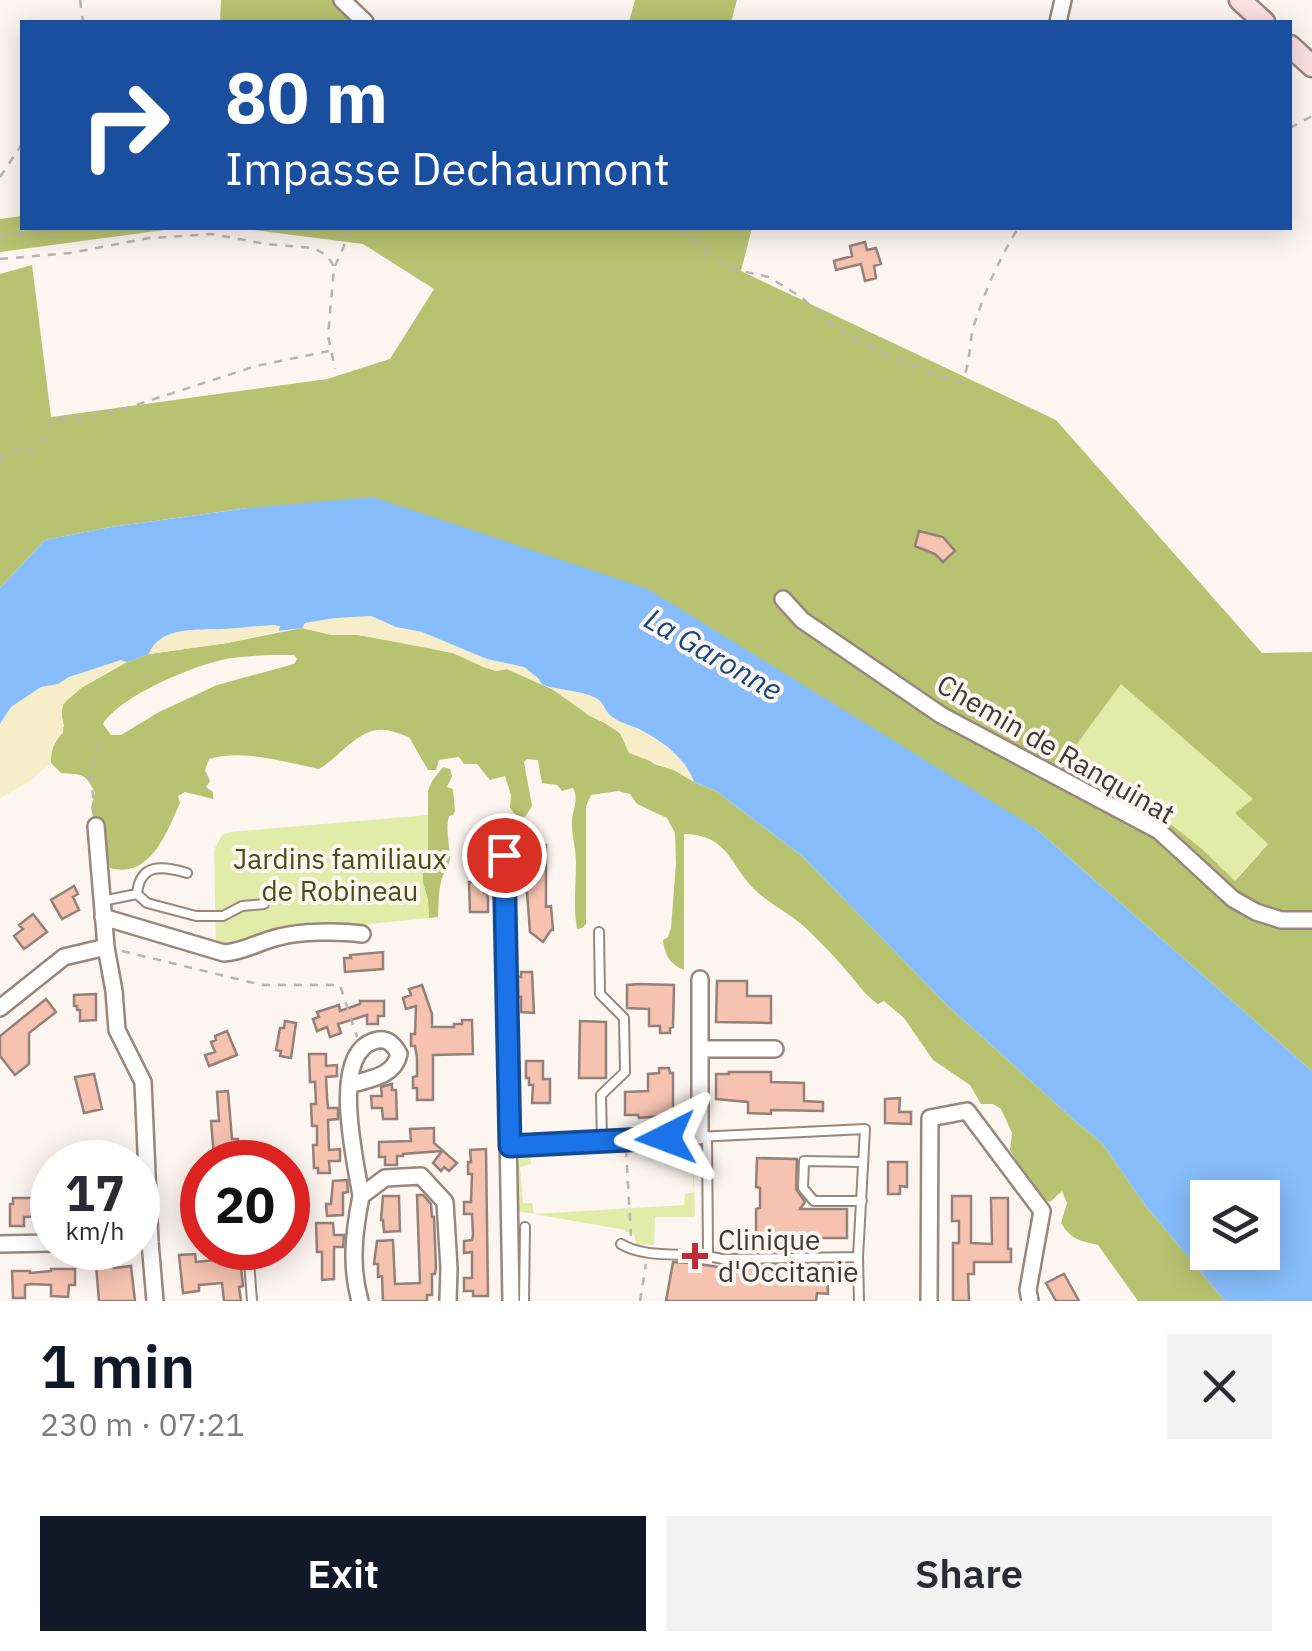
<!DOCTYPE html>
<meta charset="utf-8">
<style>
body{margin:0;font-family:"IBM Plex Sans",sans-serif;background:#f2f2f3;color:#2b2b33;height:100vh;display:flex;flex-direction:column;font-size:38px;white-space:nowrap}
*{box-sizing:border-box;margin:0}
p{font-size:32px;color:#7c7c81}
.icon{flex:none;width:55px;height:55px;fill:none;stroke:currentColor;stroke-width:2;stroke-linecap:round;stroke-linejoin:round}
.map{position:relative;height:1301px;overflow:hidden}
.sheet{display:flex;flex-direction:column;background:#fff;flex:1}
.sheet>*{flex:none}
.guide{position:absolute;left:20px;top:20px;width:1272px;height:210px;border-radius:0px;box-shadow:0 5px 25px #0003;background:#1a4fa0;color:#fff;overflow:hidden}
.fabs{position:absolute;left:1190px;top:1180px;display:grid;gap:20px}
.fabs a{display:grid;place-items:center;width:90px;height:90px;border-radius:0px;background:#fff;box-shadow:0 5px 25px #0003;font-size:50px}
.speed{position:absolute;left:30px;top:1140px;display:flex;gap:20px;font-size:50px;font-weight:700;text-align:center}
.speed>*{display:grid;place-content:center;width:130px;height:130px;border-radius:50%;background:#fff;box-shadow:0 5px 25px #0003;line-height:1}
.speed small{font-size:25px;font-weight:400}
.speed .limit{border:15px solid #d22;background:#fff;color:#111}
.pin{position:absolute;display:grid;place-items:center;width:85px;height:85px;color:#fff;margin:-42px;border:5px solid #fff;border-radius:50%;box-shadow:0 2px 10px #0007}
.me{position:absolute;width:110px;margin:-55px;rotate:267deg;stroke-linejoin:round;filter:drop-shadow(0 0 8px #0008)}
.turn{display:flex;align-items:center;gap:35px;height:210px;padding:0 40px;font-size:45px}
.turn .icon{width:130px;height:130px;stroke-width:2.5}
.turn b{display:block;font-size:70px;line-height:85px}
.round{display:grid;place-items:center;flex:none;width:105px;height:105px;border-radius:0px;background:#f2f2f3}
.headline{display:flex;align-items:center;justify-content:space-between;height:170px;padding:0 40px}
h1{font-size:60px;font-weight:600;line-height:75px;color:#111827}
.action{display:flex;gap:20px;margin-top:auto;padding:20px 40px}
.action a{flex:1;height:115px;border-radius:0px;background:#111827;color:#fff;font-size:40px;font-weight:600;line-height:115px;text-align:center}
.action a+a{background:#f2f2f3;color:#2b2b33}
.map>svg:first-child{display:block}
</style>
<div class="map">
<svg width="1312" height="1301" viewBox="0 0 1312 1301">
<rect width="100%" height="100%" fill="#fdf5f0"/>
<path fill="#e2eca9" d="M1121,683L1254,799L1236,812L1268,844L1234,881L1201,848L1168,822L1066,759Z
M428,815V858L423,869V882L428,901L429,918L338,927L248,942L216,945L214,850L222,835L231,832Z
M679,1143L686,1145L693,1153L695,1217H655L654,1245L637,1244L633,1233L626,1232L625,1230L517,1211L516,1164L525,1153L530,1152L531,1164L520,1167L523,1203H532L534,1214L684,1205L685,1194L694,1192L691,1156L681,1155L680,1146L638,1149L643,1145Z"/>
<path fill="#b8c371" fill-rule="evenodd" d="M221,0H344L370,22H220Z
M635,0H737L731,22H629Z
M22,216V228H179L0,252V219Z
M239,228H752L741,271L1056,420L1262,653L1312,652V1071L1035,828L248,508L111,527L45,540L0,588V274L32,265L51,417L327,379L390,359L434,289L363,244ZM1121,684L1253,799L1235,813L1268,844L1235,881L1201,848L1168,822L1066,759Z
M302,628L332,635H358L404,642L453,653L496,671L507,669L558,692L590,716L605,723L620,733L654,764L674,770L694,782L716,791L802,856L947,1005L1075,1121L1102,1143L1145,1205L1225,1301H1138L1098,1245C1081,1241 1071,1240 1061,1223L1067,1203L1062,1191L1050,1202L1043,1199L1035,1191L1010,1150L1012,1133L1001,1109L993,1104H981L970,1085L933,1060L904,1018L884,1001L878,1004C866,996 860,987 851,976C838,960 823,945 809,931C792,914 770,905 753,888C729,863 728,835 684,834V970C670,964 665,956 663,940L668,937L671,928L676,863L675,833L667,818L637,804L630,794L618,791L591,795L586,806V924L582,928L577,929C573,906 576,884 576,862C576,848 571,834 572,820C573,808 579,800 573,788L562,791L557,785L542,783L538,760L527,759L524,762L532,806L525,817L518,818L510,808L511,795L505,776L490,780L477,764H464L459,757L439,760L436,770H428L409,737C402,735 392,730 384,730C359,727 339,758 319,769C283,762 246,749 209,759L205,770L210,781L206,787L213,792V799L185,792L178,796L180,803C166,833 151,879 110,868L100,832L93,818L91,807L95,793C85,772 83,775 61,773L51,763V751L64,726L61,713L63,704L81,688L127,662L149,654L227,643ZM294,655L297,659L294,664L217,685L159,712L121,735H111L103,724C121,695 198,663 232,658C253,655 274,655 294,655Z
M443,767L450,769L452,776L447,787L453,789L455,811L453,815L449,816C445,832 450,844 450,859C449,867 442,874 441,882C438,893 439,906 438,917L429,918L428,900L423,882V869L428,858V791L432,781Z"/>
<path fill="#f7edc8" d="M371,616L396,627L422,632L487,659L524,667L537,677L543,685L507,669L496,671L483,667L453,653L358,635H332L302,628L304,623L335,618Z
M273,625L281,626L279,631L227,643L149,654C159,626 198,631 223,629C240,628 256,626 273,625Z
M121,659L127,662C111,671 66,691 62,709C61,717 64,725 63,733C54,741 51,750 51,763L27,783L0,798V724L11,707L32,692L41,687L63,682L69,677Z
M556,686L595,697L601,702L611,717L644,732L676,753L689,768L694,782L674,770L629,753L620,733L605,723L590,716L549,687Z"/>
<path fill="#87bdfc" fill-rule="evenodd" d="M373,497L648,589L1035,828L1312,1071V1301H1225L1145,1205L1102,1143L1075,1121L947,1005L802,856L716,791L694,782C685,757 662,741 639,729C630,725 618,722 611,716C604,710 604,702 596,698C579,690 559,690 543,685L537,677L524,667L487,659L422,632L396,627L371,616L335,618L305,623L302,628L279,631L280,626L273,625C256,626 240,628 223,629C198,630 159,626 149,654L127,662L121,660L69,677L58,684L41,687L11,707L0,724V588L45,540L111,527L248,508ZM1208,1198H1262V1252H1208Z"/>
<path fill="#f6c3b0" stroke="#94817a" stroke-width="2.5" d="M865,242L867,250L876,248L881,264L874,266L876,278L865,281L861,264L836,270L834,261L852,256L850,246Z
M919,531L943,537L955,551L943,562L935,554L915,546Z
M523,845H546V907L551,906L553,930H551L543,942L530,932L527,892H523Z
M469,882H484V893H487L488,898V912H470Z
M74,886L78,894L73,897L79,910L62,919L51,900Z
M33,914L47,932L24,949L14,936L23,929L19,925Z
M383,952V969L345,972L344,958H351L350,955Z
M521,972H532L534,1013L521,1012V997H517L516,977H521Z
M717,981H747V996H771V1023L716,1022Z
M639,984L674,985L673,1027L670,1028V1033H660V1026H649V1009L627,1008V985Z
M422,985L432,1014V1027H454V1024H462V1020H472L473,1054L433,1055V1100H417V1088H413V1077L417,1076V1058L415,1046H411V1034H415L416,1006L406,1009L403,998L411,995L409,989Z
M96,994V1020L80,1021V1010H77V1006H74V995Z
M46,999L56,1012L29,1033V1064L15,1075L0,1056V1036Z
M360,1001H384V1016H378V1024H367V1015L338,1024L341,1033L330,1037L327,1027L317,1031L313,1019L319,1017L317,1012L339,1005L340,1011L360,1004Z
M285,1021L296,1023L291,1058L280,1056L281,1051L276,1050L280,1028H284Z
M580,1021L606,1022V1078H579Z
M227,1031L237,1055L209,1066L205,1055L215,1052L211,1042L216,1040L215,1036Z
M309,1054H326V1066L337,1065V1076L326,1077L327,1097L328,1108H338V1119L328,1120L329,1150L340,1149V1161H329L330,1173H318V1168H314L313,1145H317V1126H312L311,1104H316L315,1082H310Z
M526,1061H543V1079H550V1103H532L533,1085H529V1078H526Z
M659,1068H669L670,1073H673V1115L639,1118L638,1115H625V1092L648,1091V1074L659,1073Z
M729,1072H771V1082L804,1083V1101L823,1102V1111L771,1110V1114L748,1113V1102L716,1099V1074H729Z
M94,1074L102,1109L84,1113L75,1077Z
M392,1084V1090H396L397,1119H383L382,1108H372L371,1096H382L381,1087Z
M228,1091L232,1139H238L239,1155L214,1156L211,1121H219L217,1092Z
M900,1098L899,1112H911V1124L885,1123V1099Z
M434,1128V1143L457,1163L449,1171L444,1167L441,1171L433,1163L442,1151L403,1154V1156H397V1165H385V1157H379V1142L411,1141L410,1129Z
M486,1149L488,1296H473V1291H464V1278H472V1252L464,1253V1241L472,1240L473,1235L472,1214H464V1202H471L472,1174H468V1162H471L470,1150Z
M757,1158L797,1159L796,1189L805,1202L800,1209H847V1238H756V1209L760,1208V1188L756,1187Z
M888,1162H907V1187L900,1186V1194H888Z
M347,1180L348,1192L343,1193V1215L327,1216L326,1204H331L333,1181Z
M38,1192H52V1216L24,1217V1226H10V1204H13V1198H38Z
M417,1195H423L431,1204L432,1217H434L436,1268L435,1274H432V1295H427V1301H383L382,1276L378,1277V1264H374L377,1241L393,1240L395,1284L420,1283Z
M383,1196H399L400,1231L384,1232L383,1220H381Z
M952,1196H971V1243L992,1244L991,1198H1008V1249H1011V1262H974V1274H968L969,1301H953V1243H959V1221H952Z
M316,1223H333L334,1235H344L343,1247H334V1279L322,1280V1252H317Z
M236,1251L237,1259L240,1258L243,1286L239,1287L241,1301H224L222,1283L199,1285V1291L183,1293L179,1255L195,1254L196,1262L216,1260L215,1253Z
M673,1262L692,1263L732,1269V1266L827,1265L828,1294L817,1293L816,1301H666Z
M114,1264V1268L131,1266L135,1301H99L96,1265Z
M51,1269H75V1285H69L68,1297L51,1296V1285L31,1284L25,1285V1298H13L12,1271H30V1273L51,1271Z
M1064,1274L1079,1301H1056L1046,1283Z"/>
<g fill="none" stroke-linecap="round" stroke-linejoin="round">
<defs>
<path id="lane" d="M137,894L147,903L196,916H223L242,906L264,904
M137,894C140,862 164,866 187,873
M102,901L137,894
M599,932L600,994L624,1018L625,1072L601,1095L602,1142
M707,1136L708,1255
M510,1146L865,1129L858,1257L722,1259C690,1250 650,1261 621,1244
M862,1201H814L803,1188L804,1161L863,1162
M248,1248L252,1301
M858,1257L859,1301
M524,1301L525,1227"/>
<path id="street" d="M342,0L365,22
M1058,22L1063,0
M783,599L802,620L941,715L1159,831L1233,899L1256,912L1281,920H1312
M96,826L106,947L114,991L117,1030L143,1082L150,1242L155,1301
M503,855L511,1301
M103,917L224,953C244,952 260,941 279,937C300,931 340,931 362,934
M0,1008L64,957L106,947
M700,1049H775
M349,1085C369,1079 394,1077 399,1054C393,1043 386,1037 374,1041C329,1055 356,1162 361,1196
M700,1136V979
M0,1244L52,1243
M360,1301C350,1266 354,1232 361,1196L385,1178L421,1176L445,1202L449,1268L448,1301
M929,1301L930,1118L967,1111L1042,1211L1028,1290L1030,1301"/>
<path id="secondary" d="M1240,0L1264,22
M1290,46L1312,66"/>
</defs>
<use href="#lane" stroke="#98877c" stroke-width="12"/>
<use href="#street" stroke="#98877c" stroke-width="20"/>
<use href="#secondary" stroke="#98877c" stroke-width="25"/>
<path stroke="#bbb3af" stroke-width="2.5" stroke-dasharray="8 8" stroke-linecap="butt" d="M80,0L83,22
M1290,128L1312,116
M0,177L22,144
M680,228L709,254L737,270L769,277L801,297L836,328L890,357L960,383C972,366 968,341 975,322C986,288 1000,258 1018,228
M0,237L66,228
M0,259L70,253L149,238L212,234L266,244L313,248L328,256L334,267L328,336L335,369
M335,266L344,246L346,228
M0,461C9,448 19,449 34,450L43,439L50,422L57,419L76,420L111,413L256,366L329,351
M95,814L90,770L104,737
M122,951L262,985H340L357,1037
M626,1149L631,1236
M640,1301L646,1264"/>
<use href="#lane" stroke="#fff" stroke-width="8"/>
<use href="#street" stroke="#fff" stroke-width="15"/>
<use href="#secondary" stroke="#fde1e3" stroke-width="20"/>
</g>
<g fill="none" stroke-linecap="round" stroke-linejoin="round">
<defs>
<path id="route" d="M504,855L510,1146L666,1138"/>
</defs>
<use href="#route" stroke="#114b97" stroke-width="25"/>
<use href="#route" stroke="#1a73e8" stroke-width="18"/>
</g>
<path fill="#bd2d37" stroke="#fdf5f0" stroke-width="4" d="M690 1241h10v10h10v10h-10v10h-10v-10h-10v-10h10z"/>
<g text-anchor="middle" stroke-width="8" stroke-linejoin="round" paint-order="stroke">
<g font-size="28" fill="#413935" stroke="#fdf5f0">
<text transform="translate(1056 749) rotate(30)" y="10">Chemin de Ranquinat</text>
</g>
<g font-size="28" fill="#484f12" stroke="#fdf5f0">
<text x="340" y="869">Jardins familiaux<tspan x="340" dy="32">de Robineau</tspan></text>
</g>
<g font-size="28" fill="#413935" stroke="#fdf5f0" text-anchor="start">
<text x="718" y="1250">Clinique<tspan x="718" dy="32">d'Occitanie</tspan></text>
</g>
<g font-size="30" font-style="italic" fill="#124981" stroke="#fdf5f0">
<text transform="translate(713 655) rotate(30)" y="10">La Garonne</text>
</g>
</g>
</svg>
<div class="fabs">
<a><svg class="icon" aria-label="layers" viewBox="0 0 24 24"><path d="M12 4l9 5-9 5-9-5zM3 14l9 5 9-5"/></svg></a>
</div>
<div class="speed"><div>17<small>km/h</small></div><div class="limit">20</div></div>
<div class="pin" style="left:504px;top:855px;background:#d93025"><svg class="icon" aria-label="arrive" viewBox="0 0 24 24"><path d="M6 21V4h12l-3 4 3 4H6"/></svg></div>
<svg class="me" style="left:666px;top:1138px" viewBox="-20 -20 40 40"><path d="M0-17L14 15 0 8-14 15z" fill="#1a73e8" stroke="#fff" stroke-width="4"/></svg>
<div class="guide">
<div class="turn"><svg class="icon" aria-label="right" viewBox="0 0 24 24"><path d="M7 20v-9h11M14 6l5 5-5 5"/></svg><div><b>80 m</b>Impasse Dechaumont</div></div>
</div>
</div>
<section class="sheet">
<div class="headline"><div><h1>1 min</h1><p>230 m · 07:21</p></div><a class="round"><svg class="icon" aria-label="close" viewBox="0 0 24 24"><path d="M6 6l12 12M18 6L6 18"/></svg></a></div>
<div class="action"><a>Exit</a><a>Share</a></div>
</section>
